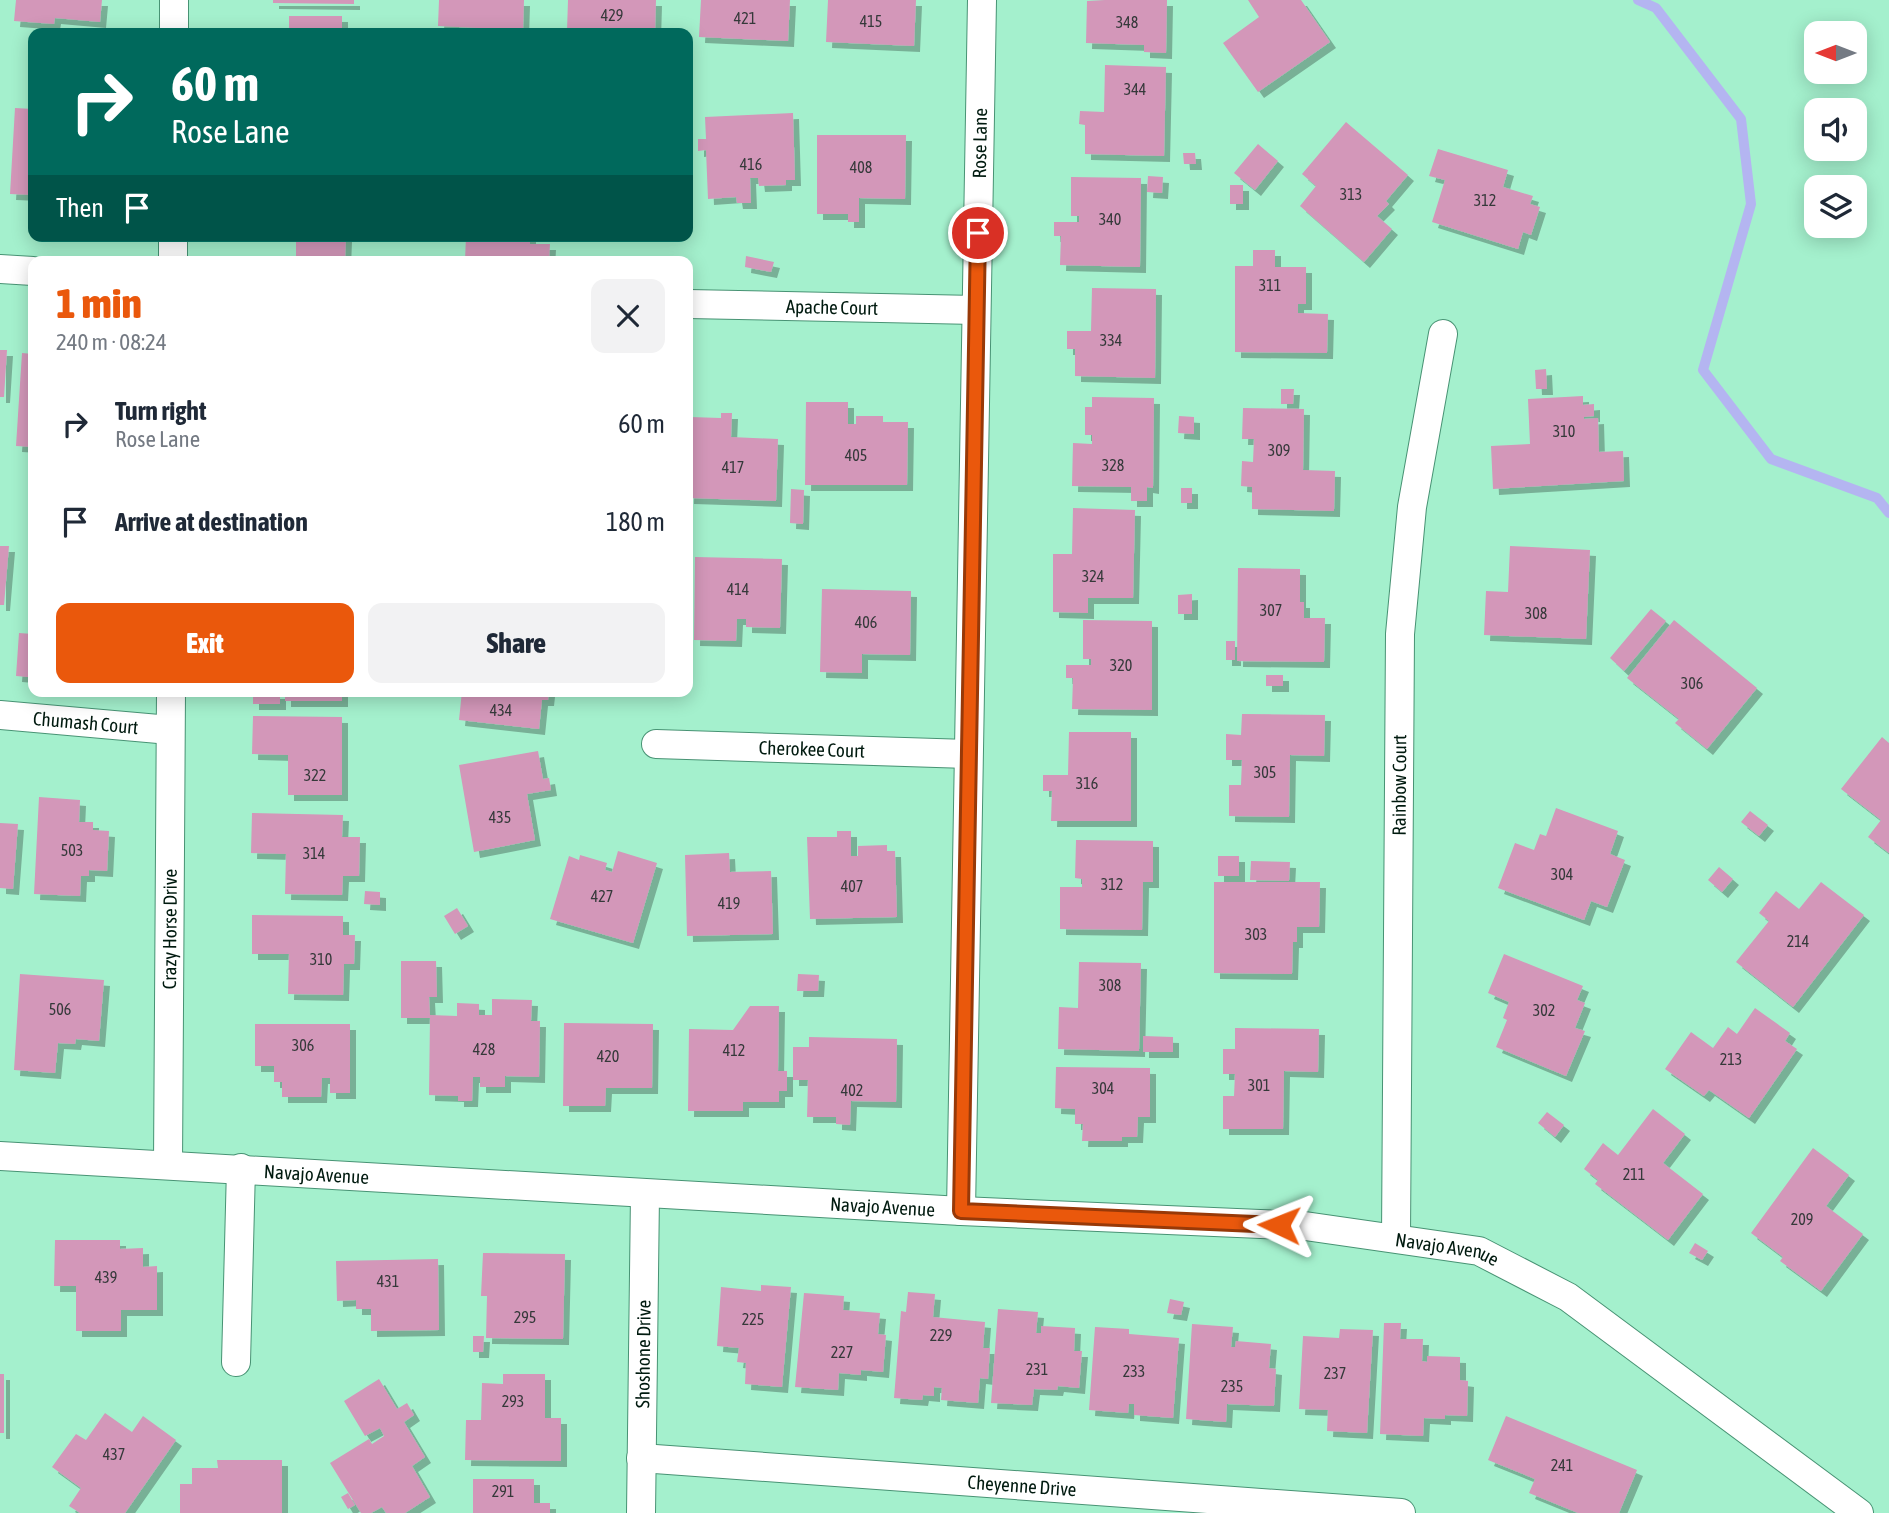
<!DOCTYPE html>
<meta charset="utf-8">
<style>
body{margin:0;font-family:"Asap Condensed",sans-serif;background:#f2f2f3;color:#1f2937;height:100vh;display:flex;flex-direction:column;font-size:26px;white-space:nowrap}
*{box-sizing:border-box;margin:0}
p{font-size:23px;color:#747a83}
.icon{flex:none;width:38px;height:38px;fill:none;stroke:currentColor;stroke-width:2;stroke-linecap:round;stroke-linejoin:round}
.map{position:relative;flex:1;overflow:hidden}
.drawer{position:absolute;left:28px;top:256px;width:665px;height:441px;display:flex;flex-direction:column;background:#fff;border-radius:14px;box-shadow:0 4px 18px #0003}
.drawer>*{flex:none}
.banner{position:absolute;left:28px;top:28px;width:665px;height:214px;border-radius:14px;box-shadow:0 4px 18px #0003;background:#00695c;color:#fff;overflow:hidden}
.needle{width:46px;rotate:270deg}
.controls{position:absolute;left:1804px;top:21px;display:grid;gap:14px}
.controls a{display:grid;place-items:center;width:63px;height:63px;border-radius:14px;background:#fff;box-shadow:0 4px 18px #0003;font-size:35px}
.pin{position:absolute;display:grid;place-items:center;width:60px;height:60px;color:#fff;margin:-30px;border:4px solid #fff;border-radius:50%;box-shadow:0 2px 7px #0007}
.me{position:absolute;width:77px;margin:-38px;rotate:272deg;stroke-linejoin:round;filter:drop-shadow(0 0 5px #0008)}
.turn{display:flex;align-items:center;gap:24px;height:147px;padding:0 28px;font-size:32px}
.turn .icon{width:91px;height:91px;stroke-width:2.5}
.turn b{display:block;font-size:49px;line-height:60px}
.then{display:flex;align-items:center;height:66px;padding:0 28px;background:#0003;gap:14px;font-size:26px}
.round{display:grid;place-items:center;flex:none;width:74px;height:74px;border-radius:14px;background:#f2f2f3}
.headline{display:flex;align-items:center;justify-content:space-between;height:119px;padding:0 28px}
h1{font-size:42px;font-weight:800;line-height:52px;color:#ea580c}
.button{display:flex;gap:14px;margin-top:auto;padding:14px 28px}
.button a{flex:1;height:80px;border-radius:14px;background:#ea580c;color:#fff;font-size:28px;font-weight:800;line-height:80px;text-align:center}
.button a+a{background:#f2f2f3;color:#1f2937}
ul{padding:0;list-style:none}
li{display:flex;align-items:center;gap:21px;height:98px;padding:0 28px}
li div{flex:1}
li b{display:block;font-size:26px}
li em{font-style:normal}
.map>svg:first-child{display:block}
</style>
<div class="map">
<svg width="1889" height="1513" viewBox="0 0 1889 1513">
<defs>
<filter id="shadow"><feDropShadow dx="6" dy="6" stdDeviation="0" flood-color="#0004"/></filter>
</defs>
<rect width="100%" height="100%" fill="#a4f0cd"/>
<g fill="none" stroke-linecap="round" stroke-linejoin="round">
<path stroke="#b4b5f1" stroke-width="10" d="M1638,0L1656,8L1741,119L1751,204L1703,370L1771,459L1877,498L1889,513"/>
</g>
<path fill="#d397b9" filter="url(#shadow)" d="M16,0H102L100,22L55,18L54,24L14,21Z
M273,0H354V4L273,3Z
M439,0H524L523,30L438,26Z
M568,0H656L655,33L567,31Z
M701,0H790L788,41L699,37Z
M828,0H916L914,46L826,42Z
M1105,0H1167L1166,53L1144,52V45L1086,43L1087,1Z
M1248,0H1301L1330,42L1258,92L1223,43L1259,17Z
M289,16H342V33H289Z
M1105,65L1166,67L1164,156L1085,154V125L1079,124L1080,111L1104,112Z
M15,108L33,109V195L10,194Z
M793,113L795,180H786V185L759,186L758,178H750L751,203H737L736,197L708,199L706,150L698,151V139H706L705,117Z
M1346,122L1408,175L1386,201L1389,204L1377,216L1392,229L1364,262L1300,206L1316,186L1302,174Z
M817,135H906L905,199L859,198V222H848V214H817Z
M1258,144L1278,161L1255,190L1234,173Z
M1438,149L1508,170L1503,187L1533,196L1530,204L1540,207L1531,235L1523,232L1518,249L1432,222L1445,180L1429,176Z
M1183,153H1195L1196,164H1184Z
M1148,176L1163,177L1162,193L1147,192Z
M1071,177L1141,178L1140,267L1060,265L1061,236H1054V222H1079V216H1071Z
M1230,185H1243V204H1230Z
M304,236H346L345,261H296V240H304Z
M466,236H530V244H550L549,261H465Z
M1253,250H1275V267H1306V304H1298V313L1328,314L1327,353L1235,352V266H1253Z
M746,256L774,262L771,272L745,267Z
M1092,288L1156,289L1155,378L1075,376V349H1067V331H1091Z
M0,350H7L4,397H0Z
M22,353L33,354V447L16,446Z
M1546,369L1547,389H1536L1535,370Z
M1281,389H1294L1293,404H1281Z
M1583,396V405L1594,404V416L1584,417V419L1598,418L1599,452L1623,451L1624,481L1493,489L1491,446L1530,444L1528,399Z
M1092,397L1154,398L1153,488L1147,487V501H1131V487L1072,486L1073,443L1092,444V435H1085V407H1092Z
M806,402H848V424H856V416H883V422H908L907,485H805Z
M1243,408L1304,409L1303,470L1335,471L1334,511L1252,509V487L1241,486L1242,461L1253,462L1254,439H1242Z
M721,413H732L731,437L778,439L776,501L688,498L690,417L721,418Z
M1179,416L1194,417V434L1178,433Z
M1181,488H1192V503H1181Z
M791,489L804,490L803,524L790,523Z
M1073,508L1135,510L1133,598H1088V613L1053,612V554H1072Z
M0,546H9L4,605H0Z
M1510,546L1590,550L1586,639L1484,635L1486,591L1508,592Z
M695,557L782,559L780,628L746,627V619H737L736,641L694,640Z
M1238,568L1300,569V602H1304V618H1325L1324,662L1237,661Z
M822,589L911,591L910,655L862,654V673L820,672Z
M1192,594V614H1178V595Z
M1651,609L1666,621L1624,671L1610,658Z
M1083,620L1152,621V710L1072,709L1073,678H1066V665H1091V659H1083Z
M1674,620L1757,688L1707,749L1675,723L1679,719L1627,678Z
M19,633L33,634L28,677L16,676Z
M1226,641H1235V660H1226Z
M1266,675H1283V686H1266Z
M285,691H342V701H285Z
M462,691H549L548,700H542L539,729L459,720Z
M253,693H280V704H253Z
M1242,714L1325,715L1324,756L1290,755L1289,817L1229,816V785H1241L1242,760H1226V734L1241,735Z
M253,716L342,717V795H288V755L252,754Z
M1069,732H1131V821H1051L1052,791H1043V775H1068Z
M1882,737L1889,743V853L1868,837L1881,820L1841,789Z
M538,751L543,779L549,778L551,790L527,794L535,840L474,852L459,765Z
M39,797L80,800L79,822H93V830L109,831L107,871L89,870V876H81L80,896L34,894Z
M1556,808L1618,831L1610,854L1625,860L1607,907L1591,901L1584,920L1498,888L1515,843L1534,850L1540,834L1546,836Z
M1750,811L1768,825L1759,836L1741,822Z
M252,813L343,815L342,837H360L359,876H343L342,895L285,894L286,854L251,853Z
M0,823L18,824L13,889L0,888Z
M837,831H851V856H858V846L887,845V851H895L897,917L810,919L807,837H837Z
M1076,840L1153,841V882H1143L1142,930L1060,929V887H1082V879L1075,878Z
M618,851L657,863L633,943L550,919L569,856L579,860L580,855L607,863L605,870L612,872Z
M729,853L730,872L771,871L773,934L687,936L685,855Z
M1218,856H1239V876H1218Z
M1251,861L1290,862L1289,881L1250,880Z
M1719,867L1733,879L1722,892L1708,880Z
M1214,882H1320L1319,927H1297V942H1293L1292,974L1214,973Z
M1821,882L1864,915L1793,1007L1736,962L1769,921L1759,913L1776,891L1799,909Z
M365,891L380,892V905L364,904Z
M457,908L468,926L455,934L444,916Z
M252,915L343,916V935H355L354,964H344L343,995L288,994L289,954H252Z
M1504,954L1583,986L1577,1000L1585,1003L1575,1028L1585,1031L1566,1076L1496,1047L1507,1020L1503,1018L1509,1002L1488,993Z
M401,961H436L437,997H429L430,1015L457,1016V1003L479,1004V1015H492V999L532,1000L531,1021H540L539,1077L505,1076V1087H480V1077H473L472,1101H458V1096L429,1095L430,1018H401Z
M1079,962L1141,963L1139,1051L1058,1049L1059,1007L1078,1008Z
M20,974L104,980L99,1041L76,1039L75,1044L58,1043L55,1073L14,1070Z
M798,974L819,975L818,991H797Z
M750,1006H779L778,1071H787V1091H779V1102H743V1111H688L689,1029L733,1030Z
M1755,1008L1790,1033L1785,1041L1797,1049L1749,1118L1709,1090L1704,1096L1665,1069L1691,1032L1713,1048L1728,1027L1737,1034Z
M564,1023L653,1024L652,1088H606L605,1106H563Z
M255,1024H350V1093H330V1078H322L321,1097H282V1082H274V1066H255Z
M1235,1028L1319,1029L1318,1072L1284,1071L1283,1129H1223V1096H1234L1235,1074H1223V1049H1235Z
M1143,1036L1173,1037V1052H1143Z
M809,1037L897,1039L896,1102L851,1101L850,1125L836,1124V1117H807L808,1080H793V1047H809Z
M1056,1067L1150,1068V1117H1138L1137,1137H1122V1141H1082L1083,1124H1075V1109L1055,1108Z
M1653,1109L1685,1134L1663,1163L1703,1194L1668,1240L1595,1184L1598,1180L1584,1169L1603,1143L1618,1155Z
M1547,1112L1564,1125L1555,1137L1538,1123Z
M1813,1148L1849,1175L1826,1206L1863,1234L1821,1291L1780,1261L1783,1257L1751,1233Z
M55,1240H120V1249L143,1248V1267L157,1266V1310H121V1331H76V1286H54Z
M1695,1243L1708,1251L1702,1260L1689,1253Z
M483,1253L565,1254L563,1339L486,1338L487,1296H481Z
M438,1259L439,1330L371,1331V1309H356V1300L337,1301L336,1261Z
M761,1285L791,1287L782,1387L745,1384L746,1363L737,1362L739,1348L717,1346L721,1287L761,1291Z
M908,1292L935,1294L933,1317L985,1322L983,1348H990L988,1379L980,1378L978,1403L941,1400L942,1388L934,1387V1396L923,1395L922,1400L894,1398L901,1311L906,1312Z
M804,1293L844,1296L843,1310L880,1313L878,1334L886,1335L883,1372L861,1370V1375L839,1373L838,1390L795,1387Z
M1170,1299L1184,1302L1181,1315L1167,1313Z
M998,1309L1038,1312L1036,1333H1041V1326L1075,1328L1074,1351H1082L1079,1388L1058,1386L1057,1390L1034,1389L1032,1405L991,1403Z
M1384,1323H1401L1400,1339H1423L1422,1361L1427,1362V1356L1460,1357V1380L1468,1381L1467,1416L1445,1415V1419L1424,1418L1423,1436L1380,1434Z
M1192,1324L1233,1327L1231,1347H1235L1236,1341L1271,1344L1269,1368L1276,1369L1274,1406L1227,1404L1226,1422L1186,1419Z
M1095,1327L1129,1329V1334L1179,1338L1173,1418L1134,1415V1404H1129L1128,1413L1089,1410Z
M1340,1329L1373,1330L1367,1433L1327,1431L1328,1410L1299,1409L1303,1336L1339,1338Z
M473,1336H484L483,1352H473Z
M0,1374H4V1433H0Z
M503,1374H545V1418H561V1461L465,1460L466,1420H481L482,1383L503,1384Z
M379,1379L397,1409L407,1403L414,1415L404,1422L425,1457L412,1466L430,1497L405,1513H386L382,1507L371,1513H361L330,1463L369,1439L372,1444L384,1436L380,1428L365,1436L344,1401Z
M105,1413L132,1432L143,1416L176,1440L125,1513H80L69,1506L81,1488L52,1467L76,1434L86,1440Z
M1506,1416L1637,1470L1619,1513H1578L1529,1493L1535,1479L1488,1460Z
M217,1460H282V1513H180V1484H192V1468H218Z
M473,1479H534V1503H550V1513H473Z
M348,1493L355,1505L348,1509L341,1497Z"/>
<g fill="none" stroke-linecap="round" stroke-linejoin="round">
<defs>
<g id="street">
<path d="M174,33V0"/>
<path d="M173,261V236"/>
<path d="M0,269L33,271"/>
<path id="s1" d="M688,304L976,310"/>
<path id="s2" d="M0,715L170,730"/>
<path id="s3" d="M656,744L968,754"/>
<path id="s4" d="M0,1156L961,1211L1305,1226L1479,1251L1568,1297L1859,1513"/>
<path id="s5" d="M168,1165L171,691"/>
<path id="s6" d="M961,1211L982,0"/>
<path id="s7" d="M1396,1238L1400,634L1412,507L1443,334"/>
<path d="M236,1362L241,1168"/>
<path id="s8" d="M641,1458L1401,1513"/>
<path id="s9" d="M641,1513L645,1194"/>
</g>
</defs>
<use href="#street" stroke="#489374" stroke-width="30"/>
<use href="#street" stroke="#fff" stroke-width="28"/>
</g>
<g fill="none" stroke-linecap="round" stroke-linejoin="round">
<defs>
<path id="route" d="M978,233L961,1211L1279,1225"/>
</defs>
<use href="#route" stroke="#983908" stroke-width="18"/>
<use href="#route" stroke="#ea580c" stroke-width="12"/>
</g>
<g text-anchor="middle" stroke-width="7" stroke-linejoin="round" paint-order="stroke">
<g font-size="16" fill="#35393a">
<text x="612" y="21">429</text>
<text x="745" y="24">421</text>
<text x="871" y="27">415</text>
<text x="1127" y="28">348</text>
<text x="1135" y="95">344</text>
<text x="751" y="170">416</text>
<text x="861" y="173">408</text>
<text x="1351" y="200">313</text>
<text x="1485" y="206">312</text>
<text x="1110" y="225">340</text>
<text x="1270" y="291">311</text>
<text x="1111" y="346">334</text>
<text x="1564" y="437">310</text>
<text x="1279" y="456">309</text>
<text x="856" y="461">405</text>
<text x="1113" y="471">328</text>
<text x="733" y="473">417</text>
<text x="1093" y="582">324</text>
<text x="738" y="595">414</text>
<text x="1271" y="616">307</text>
<text x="1536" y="619">308</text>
<text x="866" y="628">406</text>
<text x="1121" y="671">320</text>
<text x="1692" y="689">306</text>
<text x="501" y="716">434</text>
<text x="1265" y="778">305</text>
<text x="315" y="781">322</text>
<text x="1087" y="789">316</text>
<text x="500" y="823">435</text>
<text x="72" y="856">503</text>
<text x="314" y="859">314</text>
<text x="1562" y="880">304</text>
<text x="1112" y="890">312</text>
<text x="852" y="892">407</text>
<text x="602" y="902">427</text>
<text x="729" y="909">419</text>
<text x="1256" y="940">303</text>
<text x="1798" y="947">214</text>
<text x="321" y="965">310</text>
<text x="1110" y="991">308</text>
<text x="60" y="1015">506</text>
<text x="1544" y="1016">302</text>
<text x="303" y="1051">306</text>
<text x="484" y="1055">428</text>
<text x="734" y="1056">412</text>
<text x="608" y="1062">420</text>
<text x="1731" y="1065">213</text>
<text x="1259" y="1091">301</text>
<text x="1103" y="1094">304</text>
<text x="852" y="1096">402</text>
<text x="1634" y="1180">211</text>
<text x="1802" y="1225">209</text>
<text x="106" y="1283">439</text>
<text x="388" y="1287">431</text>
<text x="525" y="1323">295</text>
<text x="753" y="1325">225</text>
<text x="941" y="1341">229</text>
<text x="842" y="1358">227</text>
<text x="1037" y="1375">231</text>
<text x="1134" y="1377">233</text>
<text x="1335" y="1379">237</text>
<text x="1232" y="1392">235</text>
<text x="513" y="1407">293</text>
<text x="114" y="1460">437</text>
<text x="1562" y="1471">241</text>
<text x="503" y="1497">291</text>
</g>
<g font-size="19" fill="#001a0f" stroke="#b1fdda">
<text dy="7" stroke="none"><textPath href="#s6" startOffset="1068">Rose Lane</textPath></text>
<text dy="7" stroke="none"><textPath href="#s1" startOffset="144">Apache Court</textPath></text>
<text dy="7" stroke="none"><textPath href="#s2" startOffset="86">Chumash Court</textPath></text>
<text dy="7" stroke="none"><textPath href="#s3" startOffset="156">Cherokee Court</textPath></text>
<text dy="7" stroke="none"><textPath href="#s7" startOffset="453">Rainbow Court</textPath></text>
<text dy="7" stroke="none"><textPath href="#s5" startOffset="236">Crazy Horse Drive</textPath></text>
<text dy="7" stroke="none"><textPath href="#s4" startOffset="317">Navajo Avenue</textPath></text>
<text dy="7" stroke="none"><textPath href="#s4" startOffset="884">Navajo Avenue</textPath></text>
<text dy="7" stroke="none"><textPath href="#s4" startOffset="1451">Navajo Avenue</textPath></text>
<text dy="7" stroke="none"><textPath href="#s9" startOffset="159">Shoshone Drive</textPath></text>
<text dy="7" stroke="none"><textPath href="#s8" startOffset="382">Cheyenne Drive</textPath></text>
</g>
</g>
</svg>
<div class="controls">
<a><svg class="needle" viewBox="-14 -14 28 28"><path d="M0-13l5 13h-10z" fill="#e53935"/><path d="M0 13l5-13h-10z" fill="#747a83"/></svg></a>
<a><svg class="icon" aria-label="sound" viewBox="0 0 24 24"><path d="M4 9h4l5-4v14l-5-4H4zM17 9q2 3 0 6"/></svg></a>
<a><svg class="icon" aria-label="layers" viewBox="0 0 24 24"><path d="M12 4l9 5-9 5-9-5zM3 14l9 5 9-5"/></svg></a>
</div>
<div class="pin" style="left:978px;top:233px;background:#d93025"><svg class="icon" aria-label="arrive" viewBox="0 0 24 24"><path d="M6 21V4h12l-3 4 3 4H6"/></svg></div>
<svg class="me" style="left:1279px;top:1225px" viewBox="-20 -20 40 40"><path d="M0-17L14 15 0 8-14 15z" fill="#ea580c" stroke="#fff" stroke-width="4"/></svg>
<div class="banner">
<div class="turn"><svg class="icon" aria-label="right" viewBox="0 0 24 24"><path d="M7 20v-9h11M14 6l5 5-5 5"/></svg><div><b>60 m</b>Rose Lane</div></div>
<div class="then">Then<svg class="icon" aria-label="arrive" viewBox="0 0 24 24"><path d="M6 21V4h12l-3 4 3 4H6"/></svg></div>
</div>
<section class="drawer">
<div class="headline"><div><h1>1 min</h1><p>240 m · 08:24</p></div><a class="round"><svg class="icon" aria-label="close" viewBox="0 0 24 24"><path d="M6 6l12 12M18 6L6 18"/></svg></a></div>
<ul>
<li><svg class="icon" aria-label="right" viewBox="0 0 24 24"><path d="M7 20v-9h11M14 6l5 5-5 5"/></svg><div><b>Turn right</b><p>Rose Lane</p></div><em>60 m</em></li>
<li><svg class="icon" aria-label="arrive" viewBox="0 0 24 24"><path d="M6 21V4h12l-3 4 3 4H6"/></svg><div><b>Arrive at destination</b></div><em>180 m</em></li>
</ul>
<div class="button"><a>Exit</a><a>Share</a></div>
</section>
</div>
